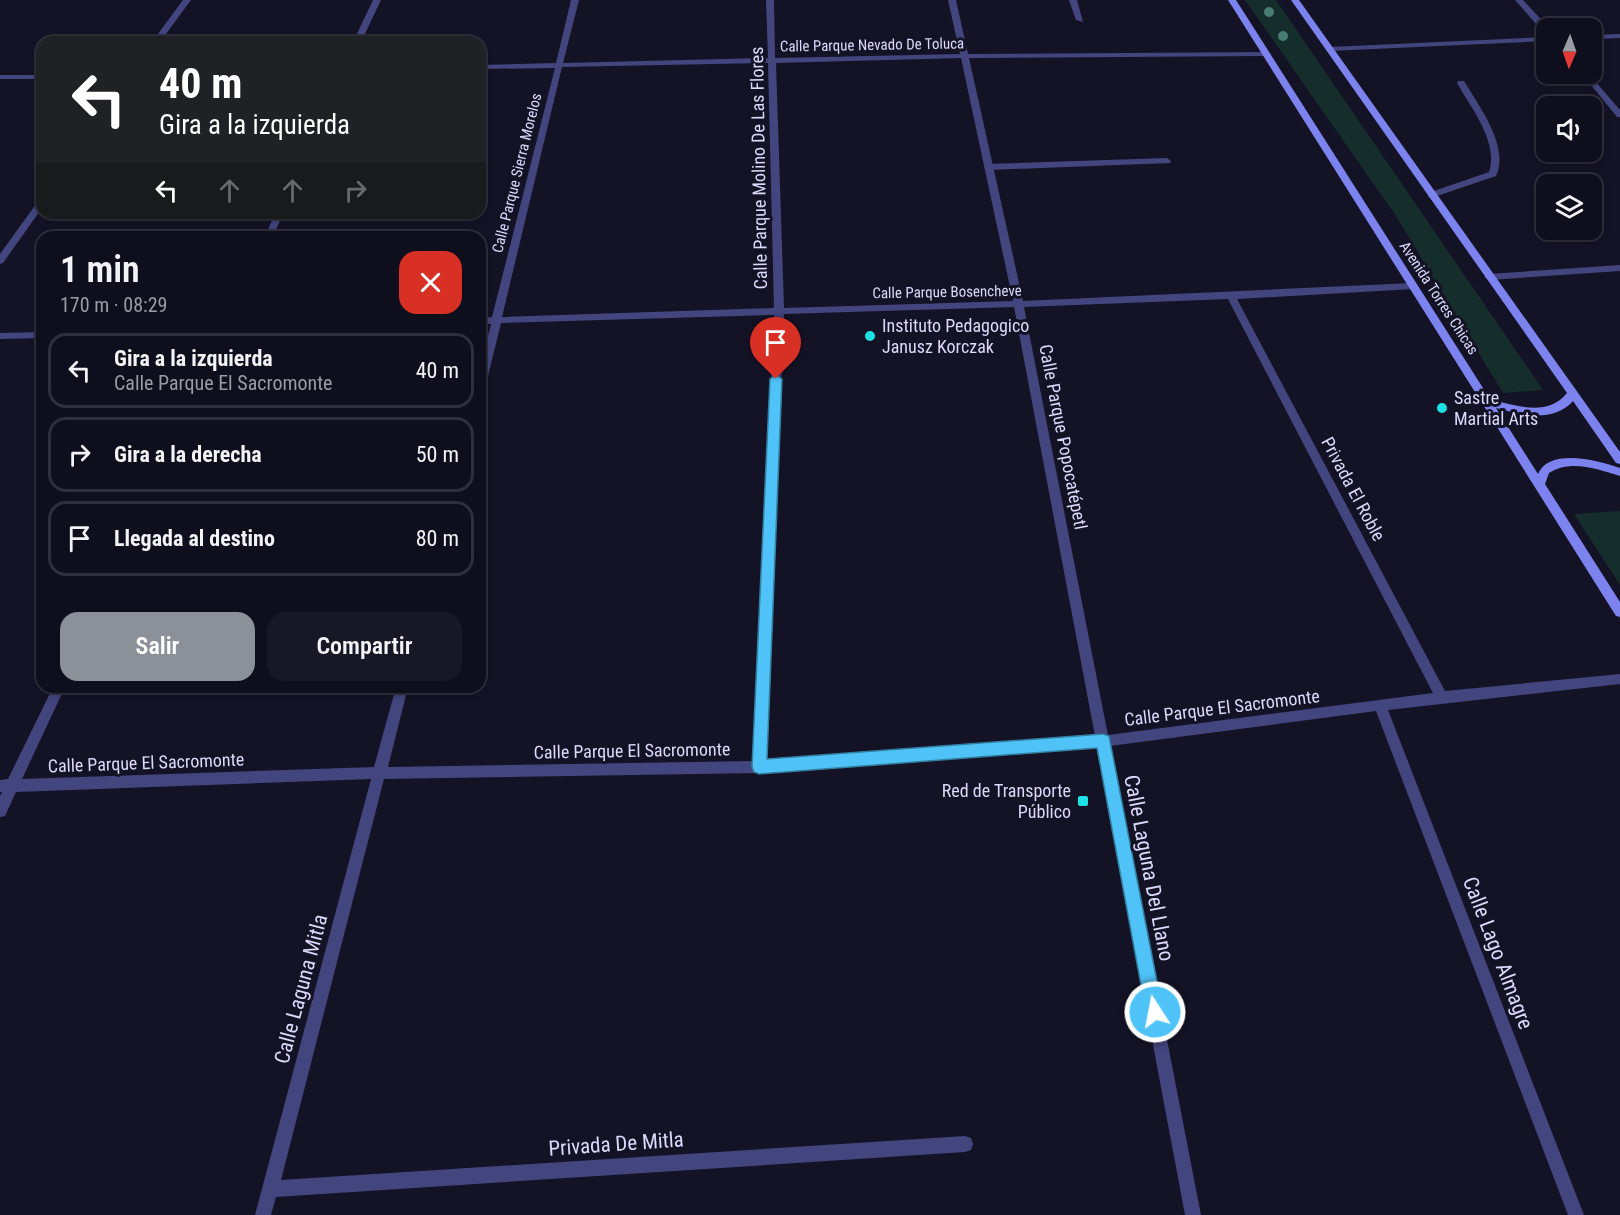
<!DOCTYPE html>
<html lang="es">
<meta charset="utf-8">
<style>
body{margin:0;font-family:"Roboto Condensed",sans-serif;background:#181725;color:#f1f3f6;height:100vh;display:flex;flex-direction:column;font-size:22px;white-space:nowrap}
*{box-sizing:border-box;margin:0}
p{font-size:20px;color:#9b9ca3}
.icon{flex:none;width:33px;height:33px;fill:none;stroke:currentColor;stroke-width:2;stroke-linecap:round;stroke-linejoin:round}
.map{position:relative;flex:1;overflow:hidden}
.side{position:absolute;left:36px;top:231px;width:450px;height:462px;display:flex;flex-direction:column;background:#0f0e1c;border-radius:18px;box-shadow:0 3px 9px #0003,0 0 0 2px #2f2e3b}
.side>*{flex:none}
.banner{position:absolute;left:36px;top:36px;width:450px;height:183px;border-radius:18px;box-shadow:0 3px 9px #0003,0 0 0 2px #2f2e3b;background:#202124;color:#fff;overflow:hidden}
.needle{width:39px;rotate:182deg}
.controls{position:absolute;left:1536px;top:18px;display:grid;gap:12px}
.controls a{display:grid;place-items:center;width:66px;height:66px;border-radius:12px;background:#0f0e1c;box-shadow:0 3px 9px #0003,0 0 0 2px #2f2e3b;font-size:30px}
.pin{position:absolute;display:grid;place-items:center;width:51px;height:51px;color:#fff;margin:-62px -26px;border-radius:50% 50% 50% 0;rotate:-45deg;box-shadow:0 0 6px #0007}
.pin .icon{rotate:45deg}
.me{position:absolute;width:66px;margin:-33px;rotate:349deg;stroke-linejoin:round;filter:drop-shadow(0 0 4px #0008)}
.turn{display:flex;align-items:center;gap:21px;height:126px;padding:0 24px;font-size:27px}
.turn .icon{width:78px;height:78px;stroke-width:2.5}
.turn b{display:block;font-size:42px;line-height:51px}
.lanes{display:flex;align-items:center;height:57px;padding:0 24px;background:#0003;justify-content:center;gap:30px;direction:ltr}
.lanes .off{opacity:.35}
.round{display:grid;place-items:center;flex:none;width:63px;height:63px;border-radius:18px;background:#181725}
.head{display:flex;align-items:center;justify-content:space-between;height:102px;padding:0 24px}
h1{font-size:36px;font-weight:600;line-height:45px}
.button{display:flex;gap:12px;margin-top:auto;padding:12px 24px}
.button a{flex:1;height:69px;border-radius:18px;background:#8c9099;color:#fff;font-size:24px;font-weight:600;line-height:69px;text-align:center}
.button a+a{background:#181725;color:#f1f3f6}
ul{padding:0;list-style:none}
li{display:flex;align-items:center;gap:18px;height:75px;margin:0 12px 9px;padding:0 12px;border:3px solid #2f2e3b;border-radius:18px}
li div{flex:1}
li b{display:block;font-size:22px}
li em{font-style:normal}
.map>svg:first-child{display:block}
</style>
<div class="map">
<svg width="1620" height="1215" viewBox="0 0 1620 1215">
<rect width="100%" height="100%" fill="#141225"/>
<path fill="#162e2b" d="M1245,0H1276L1543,390L1503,393L1396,216Z
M1619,511L1620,512V585L1574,514Z"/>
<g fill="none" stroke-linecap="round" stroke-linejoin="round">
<path fill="#43457e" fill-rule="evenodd" d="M1458,81H1464C1479,106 1510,147 1496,176L1431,198L1428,197V193L1489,172C1499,142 1471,108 1457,83Z
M1167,158L1171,161L1170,163L988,170L984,167L988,164Z"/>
<path fill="#43457e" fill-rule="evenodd" d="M183,0H191L160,42H152Z
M373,0H381L361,42H353Z
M571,0H579L563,63L768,58L766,0H774L775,58L960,54L948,0H956L968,54L1268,52L1269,54L1265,56L969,58L1023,301L1413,283L1418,286L1413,289L1237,299L1445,691L1620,674V684L1388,710L1584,1215H1568L1376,711L1110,746L1201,1215H1185L1097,747L759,773L384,779L281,1180L965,1136L971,1138L973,1144L971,1150L965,1152L276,1197L271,1215H255L371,779L16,792L5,816L0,817V796L2,792H0V780L8,779L53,687H65L22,779L374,767L396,687H408L388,767L753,761L774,315L501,323L485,388L480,392V367L491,324H480V318L492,317L555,68L480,69V65L556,63ZM961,58L1013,301L784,308L776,63ZM768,63L774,308L502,317L562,67ZM1228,299L1433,693L1108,735L1024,307ZM1014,307L1095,736L766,760L784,314Z
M1069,0H1077L1083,22L1076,20Z
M1515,0H1523L1549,28H1546V32H1543Z
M1620,34V38L1592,39V35Z
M1546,37V41L1330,51L1326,49L1330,47Z
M1582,74H1589L1620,110V117H1617Z
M0,75H42V79H0Z
M42,199V208L3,263L0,264V254L39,200Z
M275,213H283L273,237H265Z
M1620,265V271L1489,280L1484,277L1489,274Z
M42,332V338L0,339V333Z"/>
<path fill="#7c83ef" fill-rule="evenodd" d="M1228,0H1236L1490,399C1516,406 1548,417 1567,393L1291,0H1299L1620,452V464L1616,463L1573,401C1554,423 1520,415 1496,408L1538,474C1550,447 1599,461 1620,468V476C1597,469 1571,459 1549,473L1545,484L1620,602V617L1616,616Z"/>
</g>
<g fill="#467c72">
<circle cx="1269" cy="12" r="5"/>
<circle cx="1283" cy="36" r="5"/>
</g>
<path fill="#4fc3f7" stroke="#337fa1" stroke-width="1.5" d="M776,375L782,379L767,759L1103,734L1109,736L1163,1012L1161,1018L1155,1020L1149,1018L1146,1012L1097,748L759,774L754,772L752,767L770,379Z"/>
<g fill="#1de1e4" stroke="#141225" stroke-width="2">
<circle cx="870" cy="336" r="6"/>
<circle cx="1442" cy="408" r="6"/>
<rect x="1077" y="795" width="12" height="12" rx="3"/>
</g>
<g text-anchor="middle" stroke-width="6" stroke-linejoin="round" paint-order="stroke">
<g font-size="15" fill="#dbdafb" stroke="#141225">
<text transform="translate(872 45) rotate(-1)" y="5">Calle Parque Nevado De Toluca</text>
<text transform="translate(517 173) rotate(-76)" y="5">Calle Parque Sierra Morelos</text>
<text transform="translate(947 292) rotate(-1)" y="5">Calle Parque Bosencheve</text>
<text transform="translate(1439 298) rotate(57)" y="5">Avenida Torres Chicas</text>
</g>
<g font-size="18" fill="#dbdafb" stroke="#141225">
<text transform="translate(759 168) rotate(-91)" y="6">Calle Parque Molino De Las Flores</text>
<text transform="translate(1063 437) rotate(79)" y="6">Calle Parque Popocatépetl</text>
<text transform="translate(1353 489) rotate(62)" y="6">Privada El Roble</text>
<text transform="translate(1222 708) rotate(-7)" y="6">Calle Parque El Sacromonte</text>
<text transform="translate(632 751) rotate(-1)" y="6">Calle Parque El Sacromonte</text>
<text transform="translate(146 763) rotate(-2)" y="6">Calle Parque El Sacromonte</text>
</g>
<g font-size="18" fill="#dbdafb" stroke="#141225" text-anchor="start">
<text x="882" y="332">Instituto Pedagogico<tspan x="882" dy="21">Janusz Korczak</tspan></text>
<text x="1454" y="404">Sastre<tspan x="1454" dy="21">Martial Arts</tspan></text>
<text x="1071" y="797" text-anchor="end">Red de Transporte<tspan x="1071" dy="21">Público</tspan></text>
</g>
<g font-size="21" fill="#dbdafb" stroke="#141225">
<text transform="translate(1149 868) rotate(79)" y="7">Calle Laguna Del Llano</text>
<text transform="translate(1498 953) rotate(69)" y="7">Calle Lago Almagre</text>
<text transform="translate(301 989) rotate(-75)" y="7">Calle Laguna Mitla</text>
<text transform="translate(616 1144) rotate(-4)" y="7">Privada De Mitla</text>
</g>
</g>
</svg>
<div class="controls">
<a><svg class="needle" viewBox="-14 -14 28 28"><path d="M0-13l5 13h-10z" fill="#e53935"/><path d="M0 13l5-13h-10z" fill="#9b9ca3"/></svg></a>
<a><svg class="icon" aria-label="sound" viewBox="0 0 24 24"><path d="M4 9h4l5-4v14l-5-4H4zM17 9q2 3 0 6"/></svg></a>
<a><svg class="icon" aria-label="layers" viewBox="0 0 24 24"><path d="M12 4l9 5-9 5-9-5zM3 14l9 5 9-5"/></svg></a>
</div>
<div class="pin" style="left:776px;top:379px;background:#d93025"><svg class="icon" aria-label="arrive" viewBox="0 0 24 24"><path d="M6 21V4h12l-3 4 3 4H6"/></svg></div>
<svg class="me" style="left:1155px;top:1012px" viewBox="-20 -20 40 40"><circle r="17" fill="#4fc3f7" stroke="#fff" stroke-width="3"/><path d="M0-11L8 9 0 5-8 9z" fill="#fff"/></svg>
<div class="banner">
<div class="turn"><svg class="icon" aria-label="left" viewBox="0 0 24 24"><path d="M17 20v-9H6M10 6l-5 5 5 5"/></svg><div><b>40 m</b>Gira a la izquierda</div></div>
<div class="lanes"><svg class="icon" aria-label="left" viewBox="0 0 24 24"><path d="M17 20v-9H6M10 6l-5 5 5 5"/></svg><svg class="icon off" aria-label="ahead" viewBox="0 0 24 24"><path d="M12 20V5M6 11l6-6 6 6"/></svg><svg class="icon off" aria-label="ahead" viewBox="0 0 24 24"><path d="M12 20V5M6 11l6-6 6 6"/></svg><svg class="icon off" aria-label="right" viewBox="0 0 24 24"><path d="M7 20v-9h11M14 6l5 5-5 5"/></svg></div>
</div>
<section class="side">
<div class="head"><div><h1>1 min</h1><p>170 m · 08:29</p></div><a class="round" style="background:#d93025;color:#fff"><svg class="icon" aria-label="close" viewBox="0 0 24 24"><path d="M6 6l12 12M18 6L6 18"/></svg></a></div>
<ul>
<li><svg class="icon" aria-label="left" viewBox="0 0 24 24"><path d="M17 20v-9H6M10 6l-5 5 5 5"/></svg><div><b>Gira a la izquierda</b><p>Calle Parque El Sacromonte</p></div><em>40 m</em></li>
<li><svg class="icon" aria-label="right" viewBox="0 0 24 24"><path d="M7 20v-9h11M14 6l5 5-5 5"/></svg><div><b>Gira a la derecha</b></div><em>50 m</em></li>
<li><svg class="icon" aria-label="arrive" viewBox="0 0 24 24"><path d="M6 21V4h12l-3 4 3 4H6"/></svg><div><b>Llegada al destino</b></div><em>80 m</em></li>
</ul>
<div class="button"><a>Salir</a><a>Compartir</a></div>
</section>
</div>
